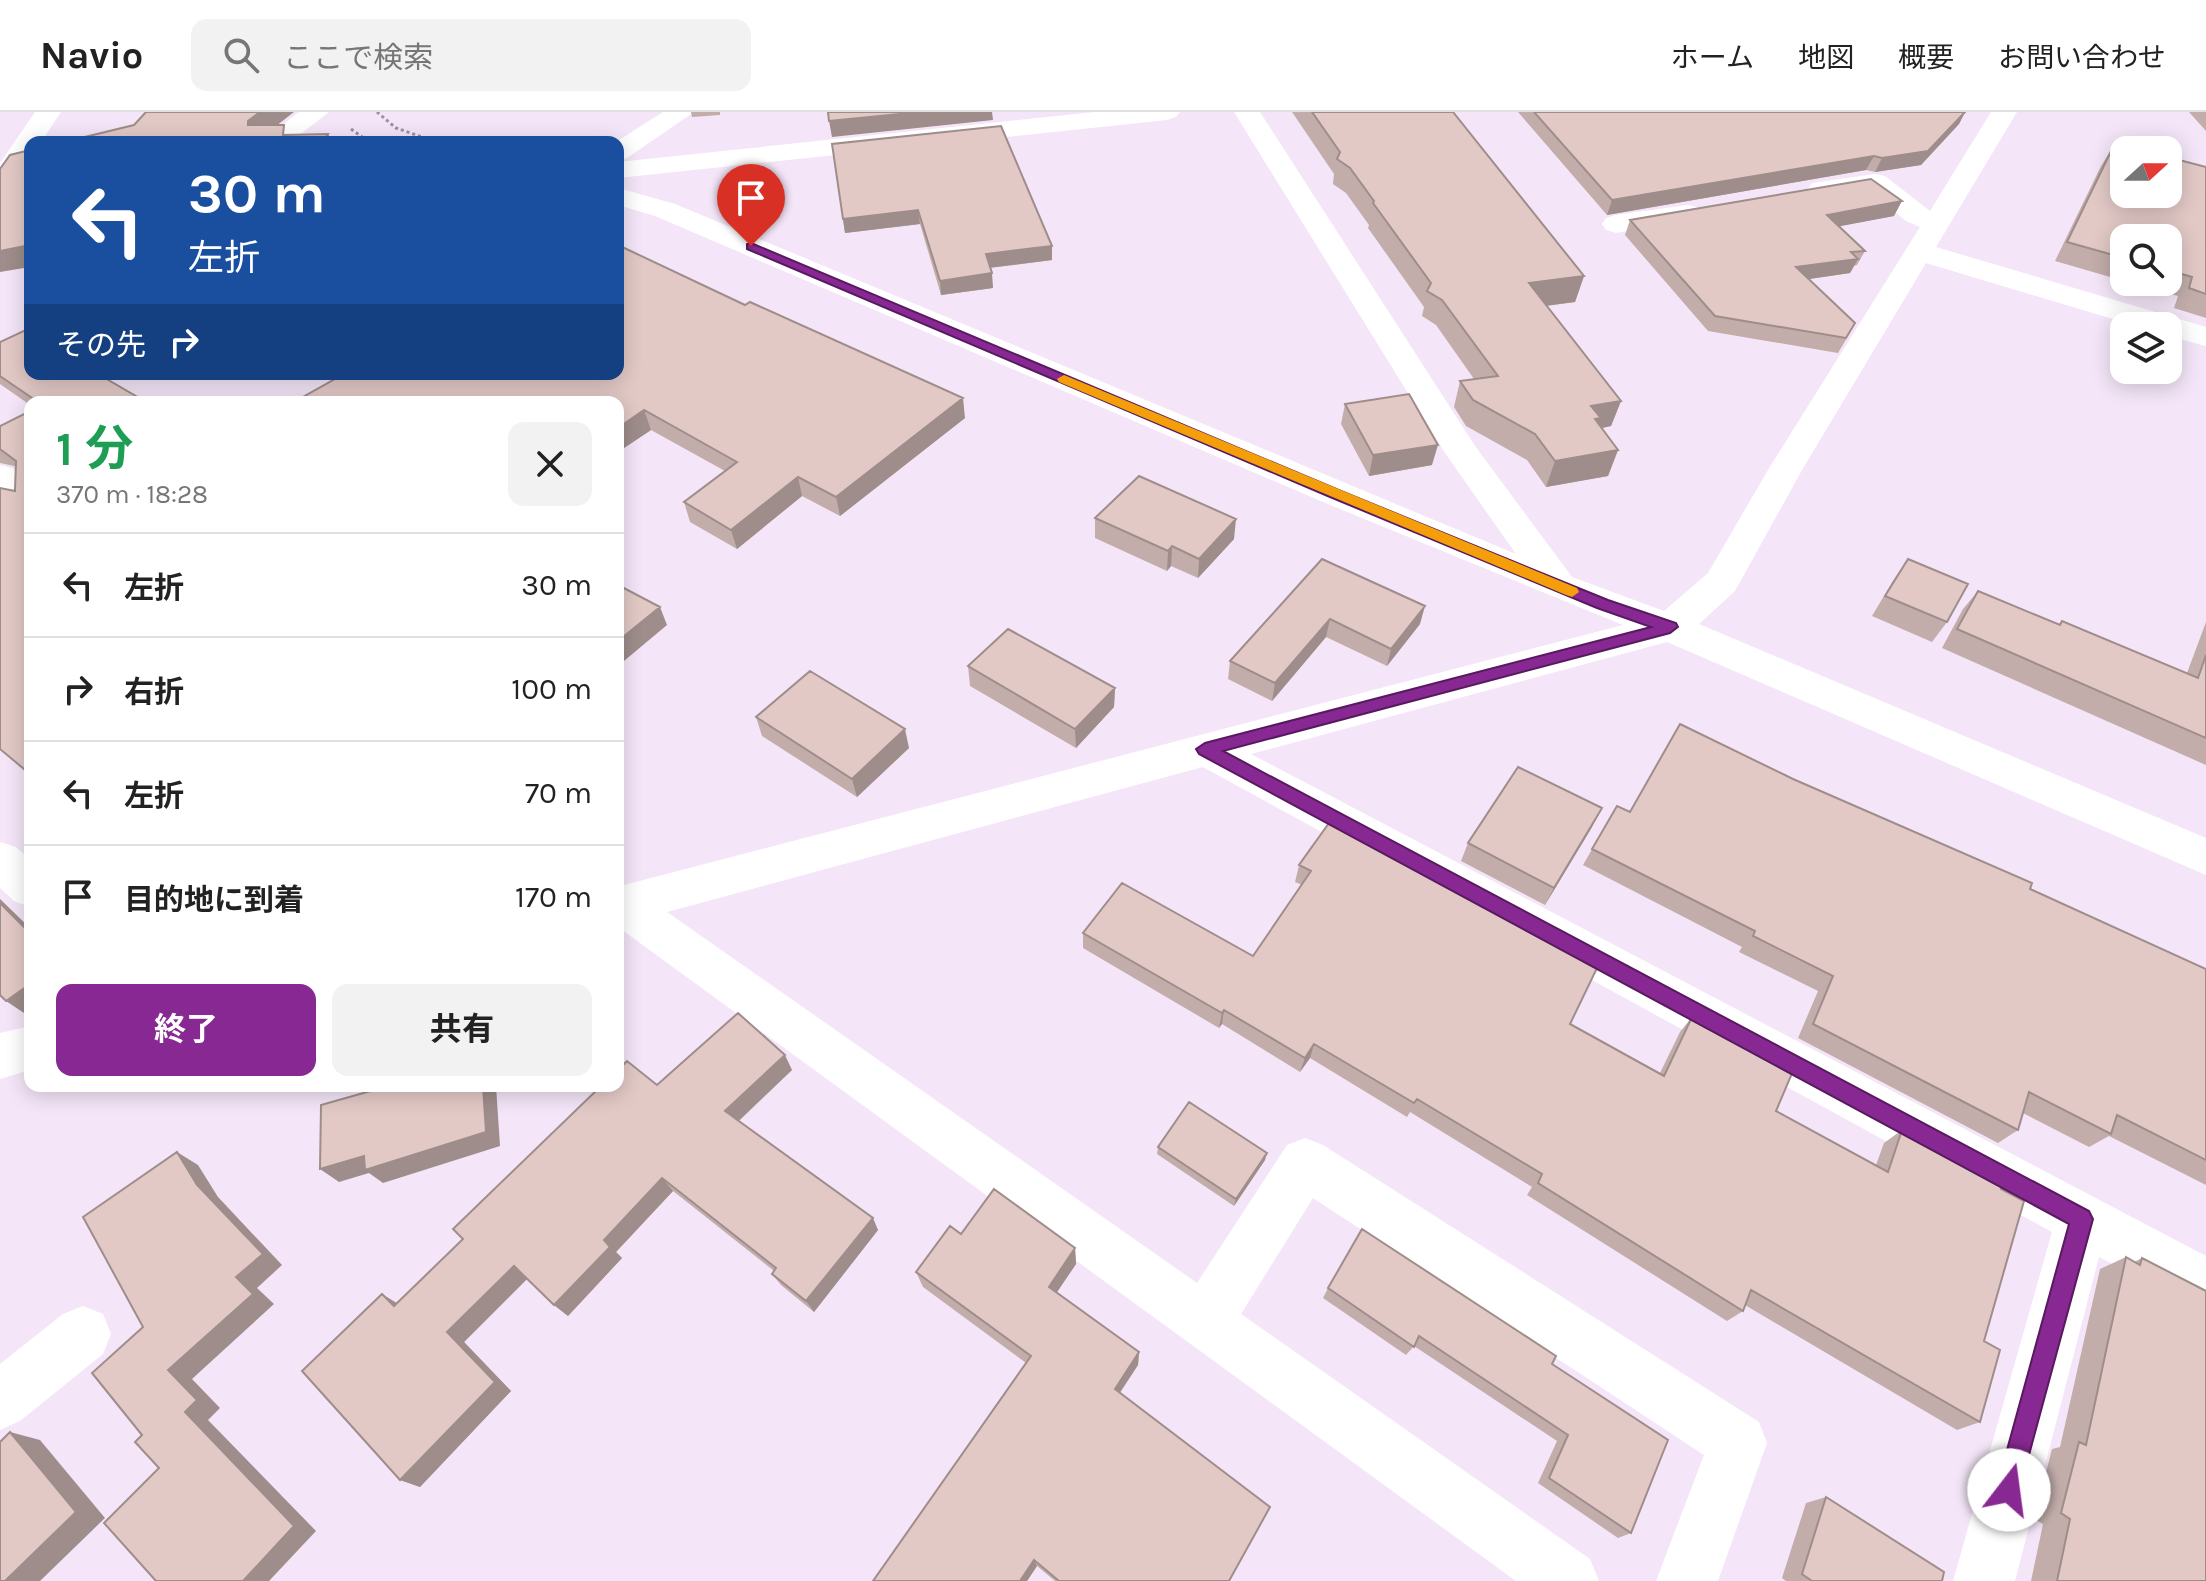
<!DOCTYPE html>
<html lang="ja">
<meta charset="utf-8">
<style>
body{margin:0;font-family:Karla,"Noto Sans JP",sans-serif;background:#f2f2f2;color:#222;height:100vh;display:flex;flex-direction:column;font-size:30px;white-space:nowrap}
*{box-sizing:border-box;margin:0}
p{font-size:26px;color:#767676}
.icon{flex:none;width:44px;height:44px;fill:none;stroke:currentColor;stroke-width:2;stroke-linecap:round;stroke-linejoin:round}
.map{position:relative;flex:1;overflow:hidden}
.details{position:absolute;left:24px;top:284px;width:600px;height:696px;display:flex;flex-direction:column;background:#fff;border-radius:16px;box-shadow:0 4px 20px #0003}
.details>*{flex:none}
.hud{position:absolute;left:24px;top:24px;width:600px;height:244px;border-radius:16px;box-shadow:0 4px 20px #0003;background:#1a4fa0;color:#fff;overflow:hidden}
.needle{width:52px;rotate:69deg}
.controls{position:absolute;left:2110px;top:24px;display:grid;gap:16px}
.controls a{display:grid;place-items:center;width:72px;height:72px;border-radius:16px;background:#fff;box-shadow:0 4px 20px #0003;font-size:40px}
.pin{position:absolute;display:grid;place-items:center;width:68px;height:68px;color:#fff;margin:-82px -34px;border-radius:50% 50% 50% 0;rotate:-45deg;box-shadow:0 0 8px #0007}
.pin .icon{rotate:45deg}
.me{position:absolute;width:88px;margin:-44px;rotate:15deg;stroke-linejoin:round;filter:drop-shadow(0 0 6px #0008)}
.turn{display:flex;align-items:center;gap:28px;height:168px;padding:0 32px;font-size:36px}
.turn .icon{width:104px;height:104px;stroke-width:2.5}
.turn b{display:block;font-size:56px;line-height:68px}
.then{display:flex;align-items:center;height:76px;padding:0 32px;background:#0003;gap:16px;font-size:30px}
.round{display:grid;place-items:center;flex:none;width:84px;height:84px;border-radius:16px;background:#f2f2f2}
.headline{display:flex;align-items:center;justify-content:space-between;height:136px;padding:0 32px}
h1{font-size:48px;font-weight:700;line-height:60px;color:#1e9e55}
.button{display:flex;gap:16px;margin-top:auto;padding:16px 32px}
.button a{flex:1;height:92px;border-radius:16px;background:#882892;color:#fff;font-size:32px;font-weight:700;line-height:92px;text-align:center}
.button a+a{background:#f2f2f2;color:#222}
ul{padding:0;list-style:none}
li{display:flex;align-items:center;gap:24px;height:104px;padding:0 32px;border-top:2px solid #e0e0e0}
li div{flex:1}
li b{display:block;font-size:30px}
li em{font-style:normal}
header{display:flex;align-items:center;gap:48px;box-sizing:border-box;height:112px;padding:0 40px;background:#fff;border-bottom:2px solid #e0e0e0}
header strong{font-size:38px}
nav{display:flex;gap:44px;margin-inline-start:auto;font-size:28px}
.search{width:560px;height:72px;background:#f2f2f2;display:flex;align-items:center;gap:20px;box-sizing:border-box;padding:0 28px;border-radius:16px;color:#767676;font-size:30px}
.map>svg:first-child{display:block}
</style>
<header>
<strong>Navio</strong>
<div class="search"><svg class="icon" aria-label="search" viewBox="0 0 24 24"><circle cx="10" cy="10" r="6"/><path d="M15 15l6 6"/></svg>ここで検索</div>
<nav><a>ホーム</a><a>地図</a><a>概要</a><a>お問い合わせ</a></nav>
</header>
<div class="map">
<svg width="2206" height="1469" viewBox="0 0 2206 1469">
<rect width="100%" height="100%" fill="#f4e6f8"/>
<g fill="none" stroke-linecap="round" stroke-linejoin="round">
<path stroke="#9b919e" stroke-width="3" stroke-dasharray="3 3" stroke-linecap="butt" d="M377,0L396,16L436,30
M351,17L369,30"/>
<path fill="#fff" fill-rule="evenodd" d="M35,0H61L41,30H30V46L10,77L0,79V51Z
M299,0H329L290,30H260Z
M663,0H694L627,46L618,48V30H616Z
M1094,0H1180L1176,5L1167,8L618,66V50Z
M1234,0H1260L1475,334L1572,465L1664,499L1708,461L1768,358L1920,115L1906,109L1869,79L1822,85L1812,83L1808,77L1812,71L1875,62L1885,64L1930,99L1991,0H2017L1936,135L2206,215V234L2168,224V214H2136L1926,151L1802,358L1735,479L1699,512L2206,726V763L1667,530L1251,642L2206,1144V1201L2099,1145L2015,1469H1953L2052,1120L1203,655L667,800L1197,1171L1287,1033L1305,1026L1323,1033L1759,1310L1767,1331L1718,1469H1656L1704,1343L1313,1086L1241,1202L1590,1447L1599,1469H1516L618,815V771L624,773L1623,513L1323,390L655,104L618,93V76L675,92L1516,442L1445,341Z
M1687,93L1697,95L1701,101L1697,107L1616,121L1606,118L1602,112L1606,106L1616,103Z
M0,353L12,356L30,368V396L18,392L0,380Z
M0,730L16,735L30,748V795L14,789L0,776Z
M30,914V958L0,967V921Z
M83,1194L103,1202L111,1222L103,1242L20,1309L0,1318V1252L63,1202Z"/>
</g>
<path fill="#c2adaa" d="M691,0H720V3L692,5Z
M1292,0H1453L1584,164L1575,190L1546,194L1621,289L1611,314L1602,316L1618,338L1608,364L1546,375L1527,348L1466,314L1454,295L1460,269L1474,267L1436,213L1422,204L1424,195L1368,116L1369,113L1346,81L1333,72L1334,62Z
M1518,0H1965L1959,12L1921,53L1875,60L1866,58L1607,103Z
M2189,0H2206V19Z
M832,32L1052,148L990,156L993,176L941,183L920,112L845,121Z
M2113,35L2206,55V206L2174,196L2178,184L2127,170H2168V126H2124V169L2055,149L2101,54Z
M1894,104L1839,114L1865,139L1857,153L1854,154L1850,161L1809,167L1847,226L1838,241L1708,219L1625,123L1630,108Z
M0,230L30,262H102L100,263L146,290H30V293L0,272Z
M337,262H618L965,306L840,404L802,384L737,437L690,410L684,390L725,359L651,318L618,340V290L340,264Z
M1345,292L1432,353L1369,364L1341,312Z
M30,299V663L0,637L16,355L14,354L0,351V314Z
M1095,406L1234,427L1198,466L1171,454L1167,459L1095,426Z
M1322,447L1420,512L1387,554L1326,525L1272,589L1228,567L1230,549Z
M1908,447L1947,510L1932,530L1872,504L1894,467Z
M1978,479L2059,512L2062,509L2187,561L2206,510V653L1942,536L1963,497Z
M968,554L1115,576L1114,595L1076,636L970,574Z
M756,605L909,636L857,685L762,624Z
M1793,667L2206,857V1073L2109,1024L2089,1035L2023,1001L2018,1018L1998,1031L1798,926L1818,879L1739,840L1742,835L1583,753L1617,694L1630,700Z
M1329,711L1570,912L1660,961L1680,920L1692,905L1776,999L1876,1053L1884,1031L1902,1018L1984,1229L1980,1310L1957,1318L1745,1193L1743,1199L1727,1209L1527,1083L1532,1075L1410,1000L1407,1005L1310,946L1300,960L1222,912L1219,916L1083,836V821L1253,844L1302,773L1295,770L1299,753Z
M1592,715L1545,793L1461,749L1468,731Z
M792,958L739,1009L878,1118L814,1200L781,1173L772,1162L774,1159L673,1079L616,1140L622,1146L568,1204L554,1193L527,1167L464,1230L511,1279L420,1375L400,1368L397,1191L657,973Z
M1158,1035L1265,1048L1234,1094L1157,1042Z
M961,1122L1075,1136L1076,1152L1057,1180L1139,1240L1138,1253L1120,1281L1229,1469H1055L1037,1454L1027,1469L1026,1251L923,1175L916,1160Z
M2126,1145L2134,1150L2142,1146L2206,1469H2031L2043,1412L2034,1407L2052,1337L2060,1335L2100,1157Z
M1328,1176L1552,1252L1631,1421L1618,1426L1538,1371L1557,1329L1414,1234L1406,1243L1323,1186Z
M1826,1385L1942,1469H1786L1782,1466L1806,1391Z"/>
<path fill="#9e8d8b" d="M260,0H294L258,28L248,13V9Z
M920,0H992L993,8L832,25L829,9Z
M1965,0L1959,12L1921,53L1875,60L1882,46Z
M328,22L332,30H323Z
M1874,44L1866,58L1607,103L1612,88Z
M1902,89L1894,104L1820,118L1827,103Z
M918,98L920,112L845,121L843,107Z
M30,133V155L0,160V139Z
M1052,134V148L987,156L986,142Z
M1858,147L1850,161L1789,170L1796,155Z
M992,161L993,176L941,183L940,169Z
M1584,164L1575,190L1521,197L1529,171Z
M963,286L965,306L840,404L836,385Z
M1621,289L1611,314L1597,317L1591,294Z
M644,298L651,318L618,340V316Z
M1438,333L1432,353L1369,364L1373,343Z
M1618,338L1608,364L1546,375L1555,349Z
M798,365L802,384L737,437L731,418Z
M1236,407L1234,427L1198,466L1199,447Z
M1172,434L1171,454L1167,459L1168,439Z
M1425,494L1420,512L1387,554L1391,537Z
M660,495L667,513L618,554V529Z
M1330,507L1326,525L1272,589L1275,571Z
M1115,576L1114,595L1076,636L1075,617Z
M905,617L909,636L857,685L852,667Z
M1602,696L1592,715L1545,793L1554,776Z
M0,787L30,816V821L0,791Z
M30,872V897L24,901L6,889Z
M1224,898L1222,912L1219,916L1222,901Z
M1314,932L1310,946L1300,960L1305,946Z
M785,943L792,958L734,1013L725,999Z
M483,974H496L500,1034L383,1071L369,1061L339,1070L320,1057Z
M177,1040L198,1053L218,1085L282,1153L257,1176L274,1192L192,1267L220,1296L208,1308L316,1419L269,1469H243L185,1300L168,1258L197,1073Z
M1267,1041L1265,1048L1234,1094L1236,1087Z
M662,1066L673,1079L616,1140L622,1146L568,1204L554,1193L604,1128Z
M873,1106L878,1118L814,1200L806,1189Z
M1075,1136L1076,1152L1051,1189L1049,1175Z
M514,1154L529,1165L464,1230L511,1279L420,1375L400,1368L447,1220Z
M382,1182L400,1193L394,1194Z
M1139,1240L1138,1253L1114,1289L1115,1277Z
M10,1320L40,1328L105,1406L40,1469H5Z
M1034,1448L1037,1454L1027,1469H1020Z"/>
<path fill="#e2c9c6" stroke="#9e8d8b" stroke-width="2" d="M146,0H260L248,9V13H284L283,23L328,22L323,30H64L134,13Z
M828,0H920L829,9Z
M1312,0H1453L1584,164L1529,171L1621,289L1591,294L1601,306L1595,307L1618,338L1555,349L1535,322L1473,288L1460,269L1498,264L1442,188L1427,179L1431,171L1373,91L1374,89L1350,56L1337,47L1340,40Z
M1534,0H1965L1928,39L1882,46L1874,44L1612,88Z
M1001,14L1052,134L986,142L992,161L940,169L918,98L843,107L832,32Z
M2113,35H2129L2141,38H2124V82H2168V45L2206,55V182L2189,176L2192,165L2168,158V126H2124V146L2067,130Z
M30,38V133L0,139V57L10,43Z
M1871,67L1902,89L1827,103L1865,139L1851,140L1858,147L1796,155L1855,211L1846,226L1715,204L1630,108Z
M618,133L745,193L750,190L963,286L836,385L798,365L731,418L684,390L737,350L644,298L618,316V290H294L344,262H618Z
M30,216V262H98L146,290H38L0,264V230Z
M1409,282L1438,333L1373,343L1345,292Z
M30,299V662L0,637V376L15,379L16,349L0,337V314Z
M1139,364L1236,407L1199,447L1172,434L1168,439L1095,406Z
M1322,447L1425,494L1391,537L1330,507L1275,571L1230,549Z
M1908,447L1968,472L1947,510L1885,484Z
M618,473L660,495L618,529Z
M1978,479L2060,513L2062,509L2198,566L2206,543V626L1957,517Z
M1008,517L1115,576L1075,617L968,554Z
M810,559L905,617L852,667L756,605Z
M1680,612L1793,667L2032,771L2030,777L2206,857V1048L2117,1003L2111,1022L2029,980L2018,1018L1813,912L1833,864L1753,824L1755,819L1592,737L1617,694L1630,700Z
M1518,655L1602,696L1554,776L1468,731Z
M1329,711L1598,854L1570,912L1664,964L1692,905L1793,959L1776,999L1888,1060L1902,1018L2002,1073L2001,1077L2024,1089L1984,1229L2000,1238L1980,1310L1751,1178L1743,1199L1538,1071L1542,1062L1417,987L1414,991L1314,932L1305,946L1224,898L1222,901L1083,821L1122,771L1253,844L1311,759L1299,753Z
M0,791L30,821V872L6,889L0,883Z
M738,901L785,943L725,999L873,1106L806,1189L772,1162L776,1156L662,1066L604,1128L610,1135L554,1193L514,1154L447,1220L495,1270L400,1368L302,1259L382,1182L394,1194L463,1127L453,1117L601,974H618V958L627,949L657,973Z
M388,974H483L486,1020L365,1058L364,1044L320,1057L321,993Z
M1189,990L1267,1041L1236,1087L1158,1035Z
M177,1040L197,1073L263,1142L236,1165L253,1182L168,1258L197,1288L185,1300L294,1414L243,1469H156L104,1411L159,1356L135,1330L142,1323L92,1261L143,1215L83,1105Z
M994,1077L1075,1136L1049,1175L1139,1240L1115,1277L1270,1395L1229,1469H1059L1034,1448L1020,1469H873L1031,1244L916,1160L950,1114L961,1122Z
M1362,1117L1556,1244L1552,1252L1668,1328L1631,1421L1549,1366L1568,1323L1419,1224L1414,1235L1328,1176Z
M2126,1145L2140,1153L2142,1146L2206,1179V1469H2057L2070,1407L2061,1401L2079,1330L2086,1333Z
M10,1320L76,1400L5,1469H0V1330Z
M1826,1385L1944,1460L1942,1469H1812L1802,1462Z"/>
<path fill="#882892" stroke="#581a5f" stroke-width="2" d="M751,131L1341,379L1608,488L1676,511L1678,515L1670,521L1223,639L2089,1099L2093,1107L2017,1387L2009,1391L2000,1387L1996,1378L2069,1112L1199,642L1196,637L1205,631L1651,515L1597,496L1330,385L747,137V132Z"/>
<path fill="#f59e0b" d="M1064,263L1577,476L1579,480L1572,485L1566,483L1059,270L1057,267Z"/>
</svg>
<div class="controls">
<a><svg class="needle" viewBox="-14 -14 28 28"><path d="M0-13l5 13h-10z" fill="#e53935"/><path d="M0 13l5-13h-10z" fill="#767676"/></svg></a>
<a><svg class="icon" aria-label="search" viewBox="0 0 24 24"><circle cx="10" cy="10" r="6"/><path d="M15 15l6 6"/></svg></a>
<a><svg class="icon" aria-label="layers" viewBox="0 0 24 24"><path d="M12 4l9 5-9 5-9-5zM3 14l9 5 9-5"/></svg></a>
</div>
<div class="pin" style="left:751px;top:134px;background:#d93025"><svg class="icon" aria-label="arrive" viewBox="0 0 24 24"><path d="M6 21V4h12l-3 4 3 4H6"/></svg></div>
<svg class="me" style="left:2009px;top:1378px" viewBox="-20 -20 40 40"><circle r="19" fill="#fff"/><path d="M0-13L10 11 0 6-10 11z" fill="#882892"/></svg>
<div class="hud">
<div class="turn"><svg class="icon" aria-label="left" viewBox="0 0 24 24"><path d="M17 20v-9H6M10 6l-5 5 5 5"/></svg><div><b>30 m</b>左折</div></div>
<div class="then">その先<svg class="icon" aria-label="right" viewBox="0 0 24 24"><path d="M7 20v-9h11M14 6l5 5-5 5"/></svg></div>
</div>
<section class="details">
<div class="headline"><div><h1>1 分</h1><p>370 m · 18:28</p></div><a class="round"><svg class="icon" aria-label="close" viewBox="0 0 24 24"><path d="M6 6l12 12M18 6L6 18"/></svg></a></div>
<ul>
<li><svg class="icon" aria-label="left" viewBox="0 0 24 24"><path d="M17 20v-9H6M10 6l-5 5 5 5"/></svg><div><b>左折</b></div><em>30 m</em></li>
<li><svg class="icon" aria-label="right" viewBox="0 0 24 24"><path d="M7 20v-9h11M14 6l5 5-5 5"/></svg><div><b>右折</b></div><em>100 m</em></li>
<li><svg class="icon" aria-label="left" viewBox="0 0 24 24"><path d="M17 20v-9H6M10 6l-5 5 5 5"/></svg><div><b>左折</b></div><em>70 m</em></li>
<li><svg class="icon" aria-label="arrive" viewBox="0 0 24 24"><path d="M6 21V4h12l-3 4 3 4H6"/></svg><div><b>目的地に到着</b></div><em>170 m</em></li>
</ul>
<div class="button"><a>終了</a><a>共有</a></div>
</section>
</div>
